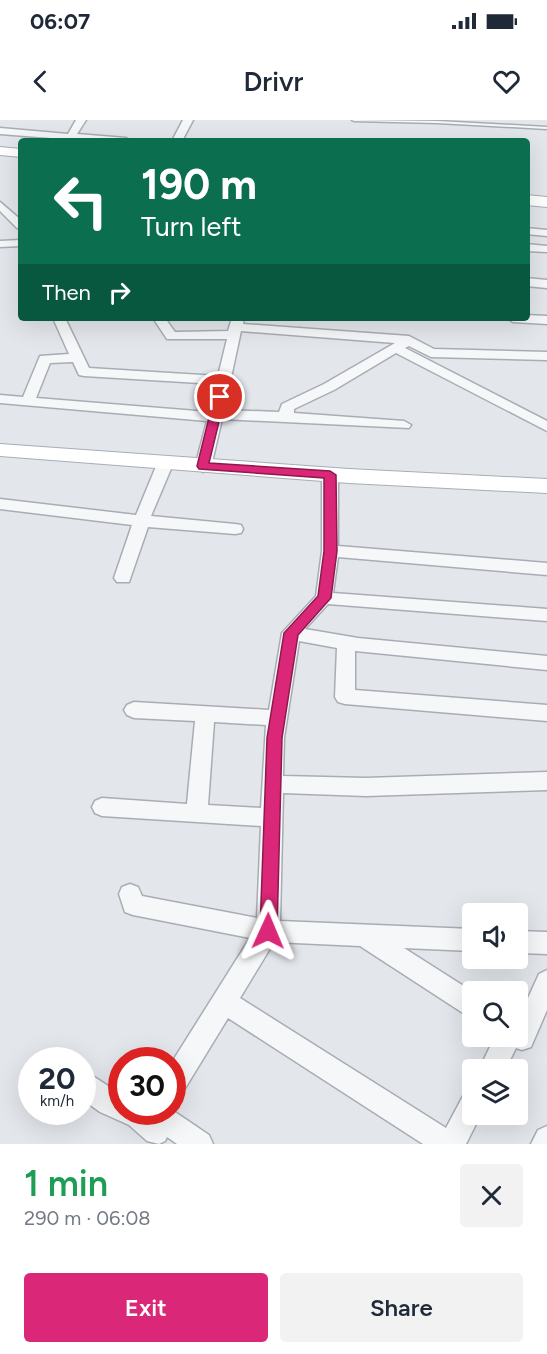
<!DOCTYPE html>
<meta charset="utf-8">
<style>
body{margin:0;font-family:Figtree,sans-serif;background:#f2f2f3;color:#1f2937;height:100vh;display:flex;flex-direction:column;font-size:22px;white-space:nowrap}
*{box-sizing:border-box;margin:0}
p{font-size:20px;color:#747a83}
.icon{flex:none;width:33px;height:33px;fill:none;stroke:currentColor;stroke-width:2;stroke-linecap:round;stroke-linejoin:round}
.map{position:relative;height:1024px;overflow:hidden}
.side{display:flex;flex-direction:column;background:#fff;flex:1}
.side>*{flex:none}
.banner{position:absolute;left:18px;top:18px;width:512px;height:183px;border-radius:6px;box-shadow:0 6px 24px #0002;background:#0b6e4f;color:#fff;overflow:hidden}
.fabs{position:absolute;left:462px;top:783px;display:grid;gap:12px}
.fabs a{display:grid;place-items:center;width:66px;height:66px;border-radius:6px;background:#fff;box-shadow:0 6px 24px #0002;font-size:30px}
.speed{position:absolute;left:18px;top:927px;display:flex;gap:12px;font-size:30px;font-weight:700;text-align:center}
.speed>*{display:grid;place-content:center;width:78px;height:78px;border-radius:50%;background:#fff;box-shadow:0 6px 24px #0002;line-height:1}
.speed small{font-size:15px;font-weight:400}
.speed .limit{border:9px solid #d22;background:#fff;color:#111}
.pin{position:absolute;display:grid;place-items:center;width:51px;height:51px;color:#fff;margin:-26px;border:3px solid #fff;border-radius:50%;box-shadow:0 2px 6px #0007}
.me{position:absolute;width:66px;margin:-33px;rotate:1deg;stroke-linejoin:round;filter:drop-shadow(0 0 4px #0008)}
.turn{display:flex;align-items:center;gap:21px;height:126px;padding:0 24px;font-size:27px}
.turn .icon{width:78px;height:78px;stroke-width:2.5}
.turn b{display:block;font-size:42px;line-height:51px}
.then{display:flex;align-items:center;height:57px;padding:0 24px;background:#0003;gap:12px;font-size:22px}
.round{display:grid;place-items:center;flex:none;width:63px;height:63px;border-radius:6px;background:#f2f2f3}
.head{display:flex;align-items:center;justify-content:space-between;height:102px;padding:0 24px}
h1{font-size:36px;font-weight:600;line-height:45px;color:#1e9e55}
.button{display:flex;gap:12px;margin-top:auto;padding:12px 24px}
.button a{flex:1;height:69px;border-radius:6px;background:#db2777;color:#fff;font-size:24px;font-weight:600;line-height:69px;text-align:center}
.button a+a{background:#f2f2f3;color:#1f2937}
.status{display:flex;justify-content:space-between;align-items:center;height:42px;padding:0 30px;background:#fff;direction:ltr}
.status svg{height:16px;fill:currentColor}
header{display:flex;justify-content:space-between;align-items:center;height:78px;padding:0 24px;background:#fff;font-size:27px;font-weight:600}
.map>svg:first-child{display:block}
</style>
<div class="status"><b>06:07</b><svg viewBox="0 0 49 12"><path d="M0 12V9h3v3zM5 12V6h3v6zM10 12V3h3v9zM15 12V0h3v12zM26 1h20v11H26zM47 4h2v5h-2z"/></svg></div>
<header><svg class="icon" aria-label="back" viewBox="0 0 24 24"><path d="M15 5l-7 7 7 7"/></svg>Drivr<svg class="icon" aria-label="heart" viewBox="0 0 24 24"><path d="M12 20l-8-8c-3-5 5-10 8-4 3-6 11-1 8 4z"/></svg></header>
<div class="map">
<svg width="547" height="1024" viewBox="0 0 547 1024">
<rect width="100%" height="100%" fill="#e3e6eb"/>
<g fill="none" stroke-linecap="round" stroke-linejoin="round">
<defs>
<path id="lane" d="M352,0L437,1L547,7V9L437,3L354,1Z"/>
<path id="street" d="M76,0H86L77,14L126,18L131,21H89L0,14V8L68,14Z
M183,0H193L182,21H172Z
M0,82L21,100V109L17,108L0,91Z
M526,108L547,110V116L526,114Z
M21,120V126L0,127V121Z
M526,124L547,126V132L526,131Z
M526,158L547,160V168L526,166Z
M526,195L547,196V204L513,202L507,198H526Z
M53,198H65L89,248L218,256L227,219H167L153,198H165L175,212L228,211L232,198H244L243,204L409,216L434,229L547,232V240L431,237L409,226L405,228L547,301V311L396,233L334,270L294,289V293L404,301L411,305L409,308L222,299L211,347L203,352L195,347L207,301L0,283V275L23,277L40,236L69,234ZM241,211L395,223L324,264L282,284L279,292L224,290ZM73,242L79,255L84,256L216,264L209,292L36,278L50,243Z
M165,339L173,344L151,396L235,404L241,405L243,409L241,413L235,414L148,407L129,462H117L114,458L132,405L0,389V379L136,395L157,344Z
M330,350L338,355V426L547,443V455L338,437L333,473L547,489V501L328,484L305,509L358,518L547,536V550L355,531V570L547,585V601L345,584L338,582L335,577L337,528L299,521L284,618L283,656L366,658L547,652V670L366,676L283,673L280,801L472,809V831L404,828L473,872L472,897L463,893L360,826L274,822L240,878L446,1008L463,976L472,972V994H481L466,1024H423L228,898L181,975L172,979V942L250,818L133,795L125,792L119,774L122,767L130,764L138,767L142,776L257,798L261,706L102,696L95,693L92,687L95,681L102,678L187,684L195,601L134,598L127,595L124,590L127,585L134,582L269,590L282,513L316,476L322,431V355ZM214,602L266,605L261,688L208,685Z
M518,811L547,812V834L518,833Z
M547,850V890L531,927L522,930L516,928L505,950H479L495,916H518V900L539,854Z
M82,949L122,975V992L172,990L209,1015L213,1024H177L167,1017L165,1021L159,1024L147,1021L129,1005L100,992L82,979Z
M547,1006V1024H531L538,1010Z"/>
<path id="secondary" d="M0,27L21,29V37L0,35Z
M526,75L547,77V87L526,85Z
M0,324L349,349L547,359V373L349,363L0,336Z"/>
</defs>
<use href="#lane" stroke="#a8adb5" stroke-width="3"/>
<use href="#street" stroke="#a8adb5" stroke-width="3"/>
<use href="#secondary" stroke="#a8adb5" stroke-width="2"/>
<use href="#lane" fill="#f6f7f9" fill-rule="evenodd"/>
<use href="#street" fill="#f6f7f9" fill-rule="evenodd"/>
<use href="#secondary" fill="#fff" fill-rule="evenodd"/>
</g>
<path fill="#db2777" stroke="#8e194d" stroke-width="1.5" d="M220,274L225,277L209,343L330,351L336,355L337,431L331,478L298,515L282,618L277,811L275,817L268,819L262,817L260,811L267,618L284,513L318,476L324,431V358L199,349L197,346L214,277Z"/>
</svg>
<div class="fabs">
<a><svg class="icon" aria-label="sound" viewBox="0 0 24 24"><path d="M4 9h4l5-4v14l-5-4H4zM17 9q2 3 0 6"/></svg></a>
<a><svg class="icon" aria-label="search" viewBox="0 0 24 24"><circle cx="10" cy="10" r="6"/><path d="M15 15l6 6"/></svg></a>
<a><svg class="icon" aria-label="layers" viewBox="0 0 24 24"><path d="M12 4l9 5-9 5-9-5zM3 14l9 5 9-5"/></svg></a>
</div>
<div class="speed"><div>20<small>km/h</small></div><div class="limit">30</div></div>
<div class="pin" style="left:220px;top:277px;background:#d93025"><svg class="icon" aria-label="arrive" viewBox="0 0 24 24"><path d="M6 21V4h12l-3 4 3 4H6"/></svg></div>
<svg class="me" style="left:268px;top:811px" viewBox="-20 -20 40 40"><path d="M0-17L14 15 0 8-14 15z" fill="#db2777" stroke="#fff" stroke-width="4"/></svg>
<div class="banner">
<div class="turn"><svg class="icon" aria-label="left" viewBox="0 0 24 24"><path d="M17 20v-9H6M10 6l-5 5 5 5"/></svg><div><b>190 m</b>Turn left</div></div>
<div class="then">Then<svg class="icon" aria-label="right" viewBox="0 0 24 24"><path d="M7 20v-9h11M14 6l5 5-5 5"/></svg></div>
</div>
</div>
<section class="side">
<div class="head"><div><h1>1 min</h1><p>290 m · 06:08</p></div><a class="round"><svg class="icon" aria-label="close" viewBox="0 0 24 24"><path d="M6 6l12 12M18 6L6 18"/></svg></a></div>
<div class="button"><a>Exit</a><a>Share</a></div>
</section>
